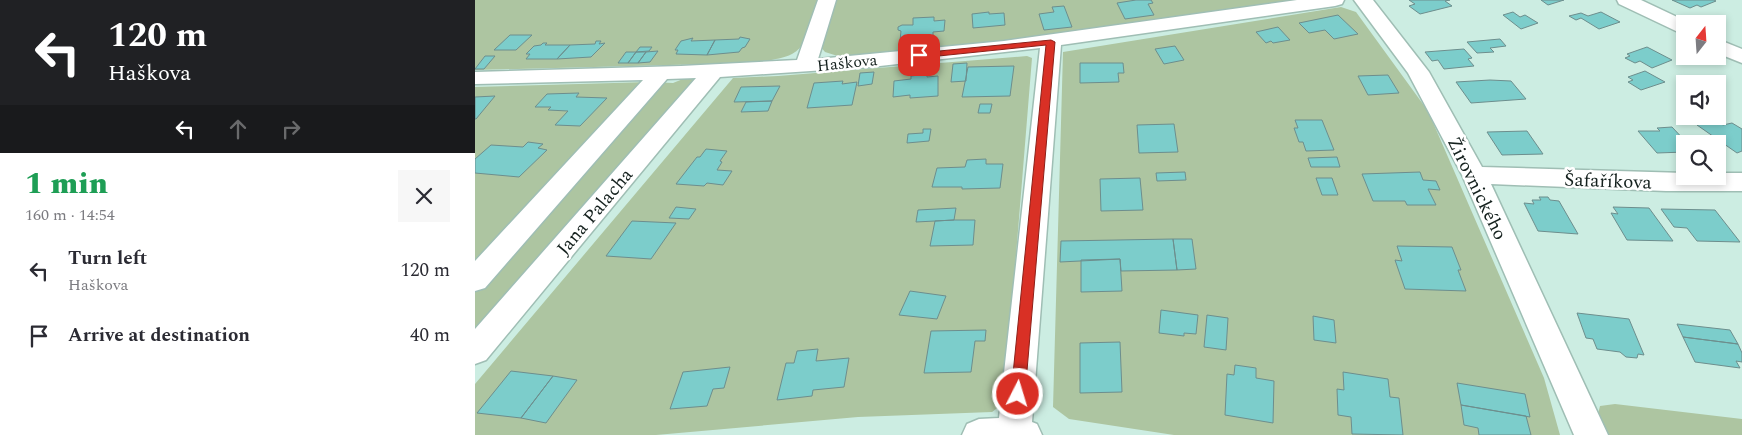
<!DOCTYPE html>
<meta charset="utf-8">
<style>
body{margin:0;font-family:Spectral,serif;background:#f7f7f7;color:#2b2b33;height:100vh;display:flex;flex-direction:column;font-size:19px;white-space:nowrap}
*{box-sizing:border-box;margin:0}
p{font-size:16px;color:#7c7c81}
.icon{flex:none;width:28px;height:28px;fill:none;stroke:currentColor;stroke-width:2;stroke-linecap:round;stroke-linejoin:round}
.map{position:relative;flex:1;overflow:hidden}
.details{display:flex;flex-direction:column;background:#fff;width:475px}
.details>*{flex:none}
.hud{background:#202124;color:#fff;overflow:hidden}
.needle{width:32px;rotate:17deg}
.controls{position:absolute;left:1201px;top:15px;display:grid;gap:10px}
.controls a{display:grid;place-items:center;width:50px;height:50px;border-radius:0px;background:#fff;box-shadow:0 2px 8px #0003;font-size:25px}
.pin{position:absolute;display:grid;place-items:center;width:42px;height:42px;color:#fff;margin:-21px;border-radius:10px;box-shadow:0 2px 8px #0006}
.me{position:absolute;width:55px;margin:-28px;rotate:5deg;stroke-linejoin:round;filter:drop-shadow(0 0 4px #0008)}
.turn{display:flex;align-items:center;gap:18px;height:105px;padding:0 25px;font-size:22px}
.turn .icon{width:65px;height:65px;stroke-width:2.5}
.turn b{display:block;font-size:35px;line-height:42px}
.lanes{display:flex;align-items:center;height:48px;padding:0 25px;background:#0003;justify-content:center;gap:25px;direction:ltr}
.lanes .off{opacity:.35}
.round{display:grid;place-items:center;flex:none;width:52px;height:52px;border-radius:0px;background:#f7f7f7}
.overview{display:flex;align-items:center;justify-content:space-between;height:85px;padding:0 25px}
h1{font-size:30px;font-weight:800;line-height:38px;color:#1e9e55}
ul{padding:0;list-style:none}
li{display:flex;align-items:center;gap:15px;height:65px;padding:0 25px}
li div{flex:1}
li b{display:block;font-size:19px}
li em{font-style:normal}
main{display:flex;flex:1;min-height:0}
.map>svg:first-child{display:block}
</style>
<main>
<section class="details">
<div class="hud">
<div class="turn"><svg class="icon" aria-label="left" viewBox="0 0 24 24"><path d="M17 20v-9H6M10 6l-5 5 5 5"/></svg><div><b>120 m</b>Haškova</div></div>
<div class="lanes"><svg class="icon" aria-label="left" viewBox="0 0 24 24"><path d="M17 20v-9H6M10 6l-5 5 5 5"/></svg><svg class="icon off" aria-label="ahead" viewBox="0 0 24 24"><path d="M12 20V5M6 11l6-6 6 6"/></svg><svg class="icon off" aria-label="right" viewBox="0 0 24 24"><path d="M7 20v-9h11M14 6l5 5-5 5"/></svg></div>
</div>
<div class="overview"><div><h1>1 min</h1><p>160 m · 14:54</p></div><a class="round"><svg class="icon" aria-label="close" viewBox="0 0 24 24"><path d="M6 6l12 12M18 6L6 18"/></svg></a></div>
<ul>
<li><svg class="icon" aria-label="left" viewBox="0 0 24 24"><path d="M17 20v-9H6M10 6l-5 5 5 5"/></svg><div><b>Turn left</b><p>Haškova</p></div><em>120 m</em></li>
<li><svg class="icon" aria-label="arrive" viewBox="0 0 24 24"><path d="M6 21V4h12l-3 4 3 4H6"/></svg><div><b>Arrive at destination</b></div><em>40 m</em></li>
</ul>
</section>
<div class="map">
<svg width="1267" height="435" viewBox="0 0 1267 435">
<rect width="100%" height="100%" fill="#ccede2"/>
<path fill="#adc5a1" d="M0,0H345C326,54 331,57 271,63L0,70Z
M360,0H822L597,34L366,57L350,52L345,46Z
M866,7L881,12L953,111L1069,378L1085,435H699L594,419L578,407L588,52Z
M552,56L557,58L529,403L517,412L383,417L181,435H0V384L258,78L303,76Z
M213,77L220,81L0,335V87L174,82L198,83Z
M1140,404L1267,419V435H1129L1122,418L1125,406Z"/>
<path fill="#7ccdcb" stroke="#6d8e8d" d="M661,0H676L678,3L673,4L679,15L650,19L642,3Z
M934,0H975L970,1L977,6L945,14L934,6L940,4Z
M1066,0H1089L1073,5Z
M1197,0H1239L1241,1L1226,7L1222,5L1215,8Z
M589,6L597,27L569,30L564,14L579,12L577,7Z
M514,12V14L529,13L530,25L498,28L497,14Z
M1038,12L1045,17L1050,15L1063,23L1046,29L1028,15Z
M1126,12L1145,22L1124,29L1106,18L1101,20L1094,16L1106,13L1113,16Z
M863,15L883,34L859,39L850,30L834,33L824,23Z
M459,17V21L470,20L469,31L458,32V38L445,41H425L426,31L423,30V27L427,25H438V18Z
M803,27L815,40L798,43L796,41L791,43L781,32Z
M35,35H57L41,50H19Z
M265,37L275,39L270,47L267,48L264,52L232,55L240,40L264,39Z
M218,38L216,41L240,40L232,55L201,54L203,50H200L206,41Z
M1025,39L1031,46L1015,48L1019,52L1002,53L992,42Z
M121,41H126L124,44L130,43L116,57L82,59L95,45L120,44Z
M68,43H72L70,45H95L82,59H51L55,54H51L59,46L66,45Z
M700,46L709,60L689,64L680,49Z
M165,47H177L174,51L161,52Z
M1172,47L1197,60L1177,68L1165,61L1160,63L1150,58L1155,56L1152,54Z
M989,49L997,58L993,59L999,66L969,69L963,60L957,61L950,52Z
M183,51L175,62L163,63L171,52Z
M151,52H161L153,63H143Z
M161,52H171L163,63H153Z
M10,56H20L9,69H0Z
M492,63L491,81L476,82L478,64Z
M605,63H648L649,73H643L644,82L605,83Z
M539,66L535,96L487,97L493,67Z
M1170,71L1190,82L1166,90L1153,82L1158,80L1153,77Z
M399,72L397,84L383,86L385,73Z
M452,74V77L463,76V96L435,98V95L418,97L419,81L436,79V76Z
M913,75L924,93L893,95L883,76Z
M1015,80L1036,81L1051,99L996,103L981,82Z
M368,81L367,84L382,82L377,105L332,108L339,83Z
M305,86L297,101L259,102L266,87Z
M104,93L101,97L132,98L105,126L80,125L93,111L73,110L76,107H60L72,94Z
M20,96L1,119H0V97Z
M297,101L293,111L266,112L271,102Z
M505,104H517L515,113H503Z
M820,120H847L859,150L831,151L828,142H824L819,128H823Z
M1240,120L1248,125L1257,123L1267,129V151L1262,153L1222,125Z
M699,124L703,152L664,153L662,125Z
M1197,127L1213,144H1210V152L1182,153L1163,131H1185L1182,128Z
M448,129H456L454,141L432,143L433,134L448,133Z
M1052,131L1068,154L1027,155L1012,132Z
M53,142L68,144L63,148L72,150L44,177L0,173V159L16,145L48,147Z
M231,149L252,151L245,161L247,162L242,170L257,171L248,185L232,183L229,186L201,184L222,157H225Z
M862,157L865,167H836L833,158Z
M511,159V164H528L525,188L487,189V187H457L462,168L490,167L492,160Z
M710,172L711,180L682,181L681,173Z
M945,172L948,180L961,181L965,190L953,189L961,205H932L930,201H898L887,174Z
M665,178L668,210L626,211L625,179Z
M841,178H857L863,195H847Z
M1064,197H1073L1075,200L1084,201L1103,234L1063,231L1049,203L1059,204L1057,200H1066Z
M201,207L221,209L214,219L194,218Z
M1138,207L1174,208L1198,241L1152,240L1136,213L1143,214Z
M481,208L479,220L441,222L443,210Z
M1186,209L1240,210L1265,242L1222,241L1212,228L1199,227Z
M479,220H500L498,245L455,246L460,221Z
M157,221L201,223L176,259L131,256Z
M698,239L702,270L646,271L645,259L585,262L586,241Z
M698,239H717L721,269L702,270Z
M922,246L977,247L986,270H983L991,291L930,289L920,260L927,261Z
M645,259L647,291L606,292V260Z
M435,291L471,296L462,319L424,315Z
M686,310L723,315L721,334L709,333V336L684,333Z
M1102,313L1154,319L1169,355L1163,354L1162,358L1151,357L1145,352L1122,349L1118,339L1111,338Z
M732,315L753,318L751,350L729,347Z
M838,316L859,320L861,343L839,340Z
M1202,324L1255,330L1263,344L1208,337Z
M511,330L510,341H500L496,372L449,373L456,331Z
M1208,337L1263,344L1267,353V362L1261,361L1265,368L1220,362Z
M645,342L647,392L605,393V343Z
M343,349L341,361L374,358L369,387L338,390L337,396L302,400L311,363H319L322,351Z
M760,365L781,368V378L799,381L798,423L750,415L752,374L759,375Z
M255,367L249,388L238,389L232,406L195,409L208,372Z
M36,371L78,376L46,418L2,413Z
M868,372L913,379L915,397L924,398L928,435L877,434L876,417L863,415L862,389L869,390Z
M78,376L102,380L71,423L46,418Z
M982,383L1050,394L1055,417L986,405Z
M986,405L1051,416L1056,435H1004L1003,428L989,425Z"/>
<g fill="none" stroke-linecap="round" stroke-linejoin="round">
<defs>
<path id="minor" d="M343,0H361L343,59L529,41L822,0H869L867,4L860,6L586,45L557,422L562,424L567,435H487L492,424L504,419L524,418L565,48L396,67L245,77L11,360L0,364V329L221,78L192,79L10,288L0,291V261L168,80L0,84V72L206,66L322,60Z
M879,0H898L954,72L1007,167L1210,173V176H1242V173H1267V191H1191L1016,184L1133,435H1099L987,175L933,73Z
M1142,0H1166L1217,24H1210V34L1203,32L1144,4Z
M1242,39L1267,49V63L1242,53Z"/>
</defs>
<use href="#minor" stroke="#9fbeb4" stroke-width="3"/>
<use href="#minor" fill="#fff" fill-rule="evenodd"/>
</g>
<path fill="#d93025" stroke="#8d1f18" d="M576,40L580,42L550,394L548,399L543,401L538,399L536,394L571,45L444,58L439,55L444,53Z"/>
<g text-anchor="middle" stroke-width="5" stroke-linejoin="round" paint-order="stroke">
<g font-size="16" fill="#14201d" stroke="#fff">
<text transform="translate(372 62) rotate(-6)" y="6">Haškova</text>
</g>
<g font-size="19" fill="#14201d" stroke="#fff">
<text transform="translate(1133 180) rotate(2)" y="7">Šafaříkova</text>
<text transform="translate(1003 188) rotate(64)" y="7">Žirovnického</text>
<text transform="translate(119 211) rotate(-50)" y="7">Jana Palacha</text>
</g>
</g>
</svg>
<div class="controls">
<a><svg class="needle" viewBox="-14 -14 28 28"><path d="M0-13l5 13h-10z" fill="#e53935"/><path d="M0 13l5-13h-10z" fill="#7c7c81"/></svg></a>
<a><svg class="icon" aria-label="sound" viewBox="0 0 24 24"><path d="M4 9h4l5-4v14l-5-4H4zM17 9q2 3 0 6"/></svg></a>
<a><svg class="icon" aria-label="search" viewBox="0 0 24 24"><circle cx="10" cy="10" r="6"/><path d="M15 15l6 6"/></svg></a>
</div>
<div class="pin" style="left:444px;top:55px;background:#d93025"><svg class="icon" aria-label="arrive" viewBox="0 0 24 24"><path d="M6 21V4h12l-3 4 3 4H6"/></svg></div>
<svg class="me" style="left:543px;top:394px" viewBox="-20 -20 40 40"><circle r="17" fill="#d93025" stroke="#fff" stroke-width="3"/><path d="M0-11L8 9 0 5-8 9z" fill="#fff"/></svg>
</div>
</main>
